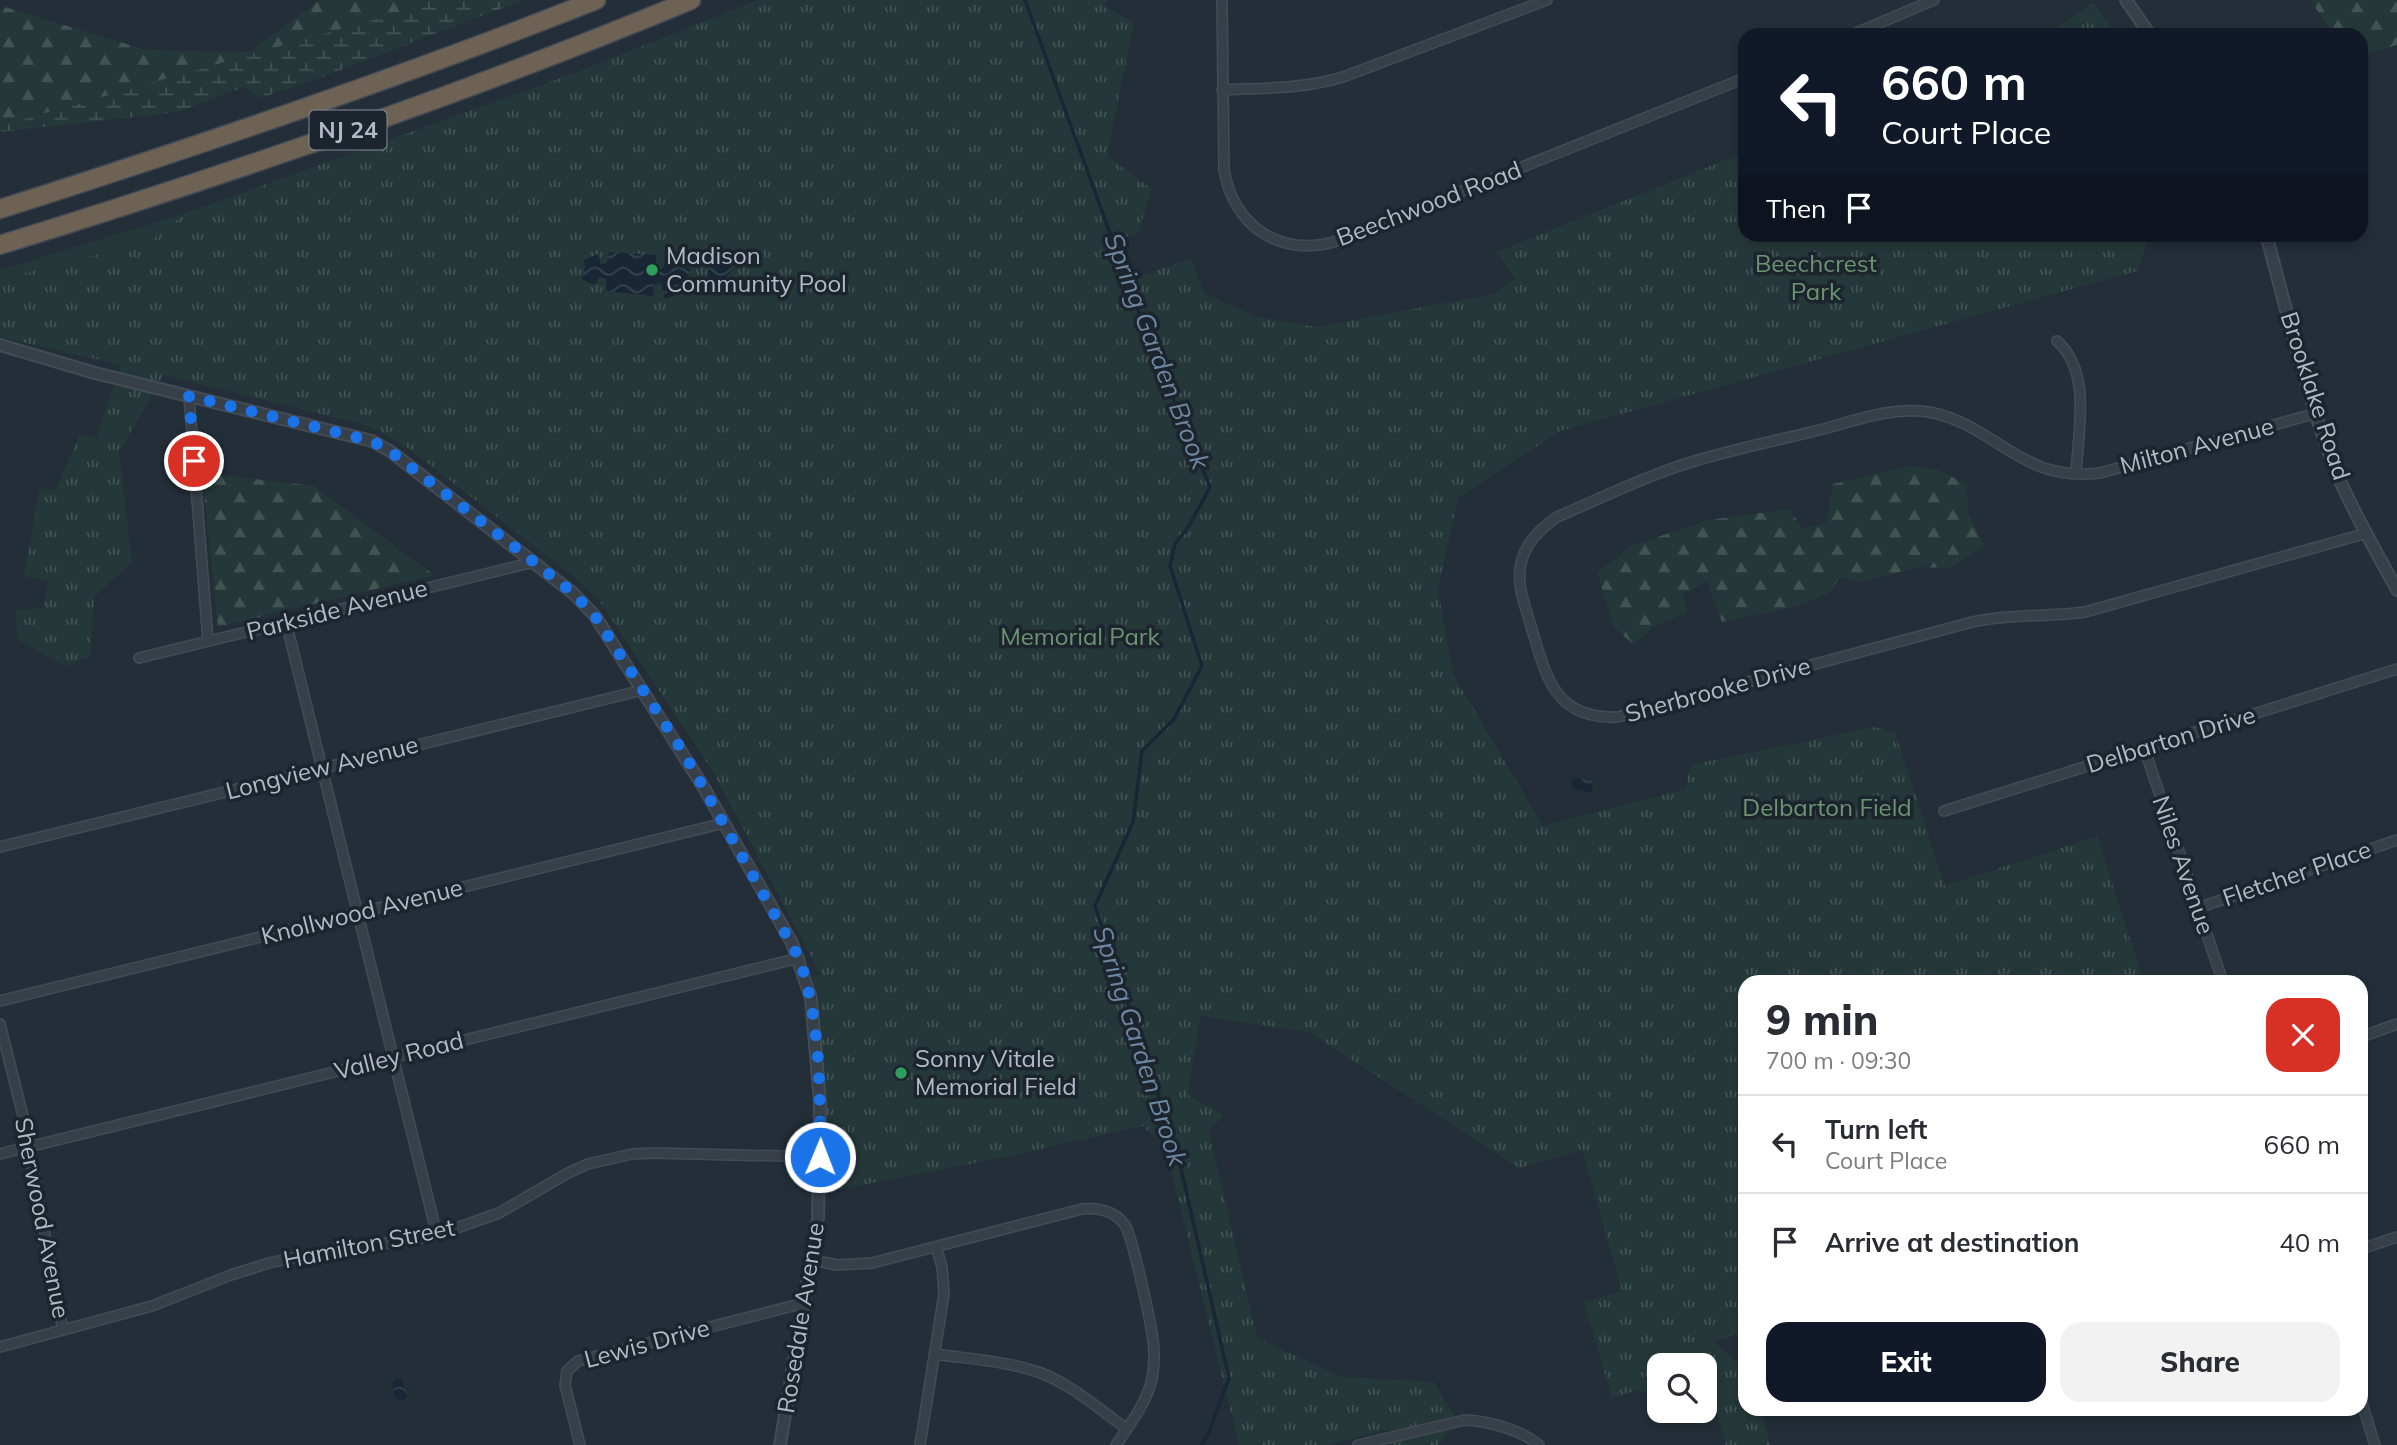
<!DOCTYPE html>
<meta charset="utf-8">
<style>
body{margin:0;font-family:Mulish,sans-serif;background:#f2f2f3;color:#2b2b33;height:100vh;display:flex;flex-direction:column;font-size:26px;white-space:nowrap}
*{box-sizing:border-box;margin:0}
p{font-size:23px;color:#7c7c81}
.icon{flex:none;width:38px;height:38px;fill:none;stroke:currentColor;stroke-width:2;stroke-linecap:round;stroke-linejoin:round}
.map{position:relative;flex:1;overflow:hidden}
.drawer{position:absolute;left:1738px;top:975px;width:630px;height:441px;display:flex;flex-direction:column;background:#fff;border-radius:21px;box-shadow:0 4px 10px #0003}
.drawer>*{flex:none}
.guide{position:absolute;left:1738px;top:28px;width:630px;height:214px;border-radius:21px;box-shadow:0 4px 10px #0003;background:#111827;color:#fff;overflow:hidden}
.buttons{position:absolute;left:1647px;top:1353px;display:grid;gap:14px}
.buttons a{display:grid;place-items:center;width:70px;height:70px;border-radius:14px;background:#fff;box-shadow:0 4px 10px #0003;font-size:35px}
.pin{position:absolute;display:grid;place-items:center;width:60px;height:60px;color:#fff;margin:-30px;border:4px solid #fff;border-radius:50%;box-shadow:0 2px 7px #0007}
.me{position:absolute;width:77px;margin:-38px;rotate:1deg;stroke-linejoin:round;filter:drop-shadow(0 0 5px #0008)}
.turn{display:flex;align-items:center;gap:24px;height:147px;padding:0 28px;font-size:32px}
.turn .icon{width:91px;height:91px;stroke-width:2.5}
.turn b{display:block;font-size:49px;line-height:60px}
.then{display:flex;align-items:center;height:66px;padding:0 28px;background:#0003;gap:14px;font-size:26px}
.round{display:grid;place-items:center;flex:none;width:74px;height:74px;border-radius:21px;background:#f2f2f3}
.head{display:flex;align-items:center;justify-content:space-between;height:119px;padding:0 28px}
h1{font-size:42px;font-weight:800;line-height:52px}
.primary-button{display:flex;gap:14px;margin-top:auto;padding:14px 28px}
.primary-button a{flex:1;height:80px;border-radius:21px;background:#111827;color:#fff;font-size:28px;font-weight:800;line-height:80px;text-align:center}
.primary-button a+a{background:#f2f2f3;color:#2b2b33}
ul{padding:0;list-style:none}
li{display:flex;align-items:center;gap:21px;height:98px;padding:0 28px;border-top:2px solid #e1e1e2}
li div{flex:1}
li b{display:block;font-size:26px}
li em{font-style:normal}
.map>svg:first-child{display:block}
</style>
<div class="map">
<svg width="2397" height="1445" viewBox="0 0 2397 1445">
<defs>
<pattern id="forest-firs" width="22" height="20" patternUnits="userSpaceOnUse" patternTransform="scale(1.75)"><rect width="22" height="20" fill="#253839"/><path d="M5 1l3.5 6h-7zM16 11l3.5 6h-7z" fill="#425354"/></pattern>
<pattern id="wetland-marsh" width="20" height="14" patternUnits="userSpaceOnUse" patternTransform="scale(1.75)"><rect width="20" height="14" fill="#253839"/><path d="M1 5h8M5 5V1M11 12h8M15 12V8" fill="none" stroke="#425354"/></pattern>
<pattern id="park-tufts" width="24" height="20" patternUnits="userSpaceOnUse" patternTransform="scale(1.75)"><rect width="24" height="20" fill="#253839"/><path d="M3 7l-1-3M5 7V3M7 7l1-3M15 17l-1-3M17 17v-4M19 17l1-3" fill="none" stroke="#425354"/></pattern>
<pattern id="water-waves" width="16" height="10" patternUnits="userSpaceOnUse" patternTransform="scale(1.75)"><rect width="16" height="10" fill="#182635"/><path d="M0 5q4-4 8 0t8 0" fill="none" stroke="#374351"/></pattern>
</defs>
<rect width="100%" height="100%" fill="#232e38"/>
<path fill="#253839" d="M186,213L149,242L0,279V270Z"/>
<path fill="url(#forest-firs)" d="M320,0H432L408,10L0,126V11L5,7L146,50L249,52Z
M2310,0H2397V45L2361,56V35H2334Z
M1910,466L1938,470L1966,484L1968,512L1984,547L1949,568L1918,567L1862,582L1840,577L1829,593L1791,608L1722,622L1707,581L1683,594L1687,613L1653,627L1634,645L1614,627L1597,572L1633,545L1709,520L1789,509L1803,529L1826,523L1833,484Z
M202,473L314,486L434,575L218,627Z"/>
<path fill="url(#wetland-marsh)" d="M432,0H524L301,85L259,98L244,87L178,112L0,132V126L408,10Z"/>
<path fill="url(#park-tufts)" d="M758,0H1108L1103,6L1134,22L1107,156L1152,189L1138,233L1113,242L1128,281L1191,258L1204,293L1258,317L1317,327L1493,294L1515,279L1497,252L1745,152V234L2150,235L2137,271L1560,431L1458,498L1438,590L1453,674L1543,826L1686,789L1690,765L1875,727L1895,733L1945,886L2097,836L2144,982H1745V1332L1713,1341L1745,1370V1409H1761L1770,1445H1726L1717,1412L1705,1408L1704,1365H1659V1396L1637,1390L1612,1398L1584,1302L1622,1291L1582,1150L1519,1168L1309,1032L1200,1016L1188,1095L1224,1115L1209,1131L1257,1338L1341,1377L1434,1382L1457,1421L1438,1445H1392L1388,1429L1326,1445H1239L1165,1147L1143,1126L991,1160L831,1191L819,997L812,976L821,975L712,770L598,599L578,580L411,450L383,433L365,425L164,375L119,452L132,562L94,597L90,656L65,666L17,639L16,610L43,608L48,581L24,576L40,488L55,491L80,434L96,438L121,365L0,337V279L149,242L186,213L572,74Z
M2093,2L2117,35H2047Z"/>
<path fill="url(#water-waves)" d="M609,252L656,255V268L662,269L668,257L690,269L686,280L689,289L665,299L661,283L654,284L653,296L606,291V279L599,277L595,286L582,279L585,267L584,260L598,254L601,264L607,263Z
M724,260L732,264L731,272L723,280L718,292L710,293L706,287L708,279V268Z
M1573,777L1594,782L1591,793L1571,787Z
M397,1379L403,1380L404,1389L408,1393L404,1401H399L394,1396L393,1382Z"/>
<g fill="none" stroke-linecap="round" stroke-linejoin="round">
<path stroke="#182635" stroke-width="3.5" d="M1025,0L1152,348L1210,487L1189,526L1175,544L1170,566L1202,666L1174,719L1142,751L1133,822L1095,906L1177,1151L1229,1378L1208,1435L1201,1445"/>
<defs>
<path id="minor" d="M1222,0L1224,170C1234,227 1281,258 1337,241L1745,78
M1851,35L1934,0
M1222,90C1263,88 1303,89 1343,77L1547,0
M2057,341C2092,372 2078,431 2076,474
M189,396L208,641
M2317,413L2100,473C2020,483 1997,425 1929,412C1892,406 1855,421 1819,430C1775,441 1729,450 1685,464C1641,478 1599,499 1557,517C1540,529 1526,542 1521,563C1516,585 1525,605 1531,626C1546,676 1554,720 1618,717L1972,622C2009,614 2047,617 2085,612L2367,533
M286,622L437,1235
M139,658L534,562
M2144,748L2223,982
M1944,811L2397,669
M0,847L643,690
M2198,908L2397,840
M0,1001L724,823
M0,1024L22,1112L63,1330
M2361,1037L2397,1024
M0,1154L799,958
M2361,1249L2397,1237
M812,1260L837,1265L872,1263L1082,1209C1098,1207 1115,1211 1125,1225C1133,1239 1151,1322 1153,1341C1155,1353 1154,1367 1152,1379C1146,1404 1130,1424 1116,1445
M0,1347L152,1306L231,1275L269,1263L339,1248L407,1241L437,1235L499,1213L568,1173L588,1164L632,1154L655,1153L820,1157
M935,1354C969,1359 1008,1361 1041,1373C1072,1385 1100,1410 1127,1429
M2361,1400L2375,1445
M580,1445L565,1385L567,1371L578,1361L804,1303
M920,1445L944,1294L942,1267L936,1247
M1358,1445L1465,1420C1489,1421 1521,1430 1539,1445"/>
<path id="tertiary" d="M2126,0L2150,35
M2266,234C2287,311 2305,391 2334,466C2351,509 2375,549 2397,590
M0,345L95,373L372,441L390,451L573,593L595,616L704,788L792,943L811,998L820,1102L818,1218L780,1445"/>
<path id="motorway" d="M0,209C201,145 400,78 596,0
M0,245C233,173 465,94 691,0"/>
</defs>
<use href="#minor" stroke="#434b55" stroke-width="12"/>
<use href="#tertiary" stroke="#434b55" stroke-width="14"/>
<use href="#motorway" stroke="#424a54" stroke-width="21"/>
<use href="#minor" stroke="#373f49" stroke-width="9"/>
<use href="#tertiary" stroke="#373f49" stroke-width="10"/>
<use href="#motorway" stroke="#6e6254" stroke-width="18"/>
</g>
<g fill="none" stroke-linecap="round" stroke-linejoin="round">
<path stroke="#1a73e8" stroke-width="12" stroke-dasharray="0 21.6" d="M194,461L189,396L372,441L390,451L534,562L573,593L595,616L685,755L799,958C821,1022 820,1091 820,1157"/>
</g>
<g fill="#2e9e5b" stroke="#1c242e" stroke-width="2.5">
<circle cx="652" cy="270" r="7"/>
<circle cx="901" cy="1073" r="7"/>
</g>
<g text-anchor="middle" stroke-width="7" stroke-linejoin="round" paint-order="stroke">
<rect fill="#1c242e" stroke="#858d98" stroke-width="2" x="309.5" y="110.5" width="77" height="39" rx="5"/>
<g font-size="23" font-weight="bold" fill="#b2bac5">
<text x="348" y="138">NJ 24</text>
</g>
<g font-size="24" fill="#b2bac5" stroke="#1c242e">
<text transform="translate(1429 204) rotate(-21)" y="8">Beechwood Road</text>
<text transform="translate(2315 396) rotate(72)" y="8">Brooklake Road</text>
<text transform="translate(2197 446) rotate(-15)" y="8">Milton Avenue</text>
<text transform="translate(337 610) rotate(-14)" y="8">Parkside Avenue</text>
<text transform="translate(1718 690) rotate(-15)" y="8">Sherbrooke Drive</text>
<text transform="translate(2171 740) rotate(-17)" y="8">Delbarton Drive</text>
<text transform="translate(322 768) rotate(-14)" y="8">Longview Avenue</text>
<text transform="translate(2183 865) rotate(71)" y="8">Niles Avenue</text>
<text transform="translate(2297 874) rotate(-19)" y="8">Fletcher Place</text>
<text transform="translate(362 912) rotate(-14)" y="8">Knollwood Avenue</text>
<text transform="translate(399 1056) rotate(-14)" y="8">Valley Road</text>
<text transform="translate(42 1218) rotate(79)" y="8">Sherwood Avenue</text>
<text transform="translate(369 1244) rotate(-11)" y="8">Hamilton Street</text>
<text transform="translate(801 1318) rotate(-81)" y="8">Rosedale Avenue</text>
<text transform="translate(647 1344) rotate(-15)" y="8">Lewis Drive</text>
</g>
<g font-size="24" fill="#b2bac5" stroke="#1c242e" text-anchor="start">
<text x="666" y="264">Madison<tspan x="666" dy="28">Community Pool</tspan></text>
<text x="915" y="1067">Sonny Vitale<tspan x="915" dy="28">Memorial Field</tspan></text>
</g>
<g font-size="24" fill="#6b9471" stroke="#1c242e">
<text x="1816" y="272">Beechcrest<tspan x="1816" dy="28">Park</tspan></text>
<text x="1080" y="645">Memorial Park</text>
<text x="1827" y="816">Delbarton Field</text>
</g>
<g font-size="26" font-style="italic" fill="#6d87a1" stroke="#1c242e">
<text transform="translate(1157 351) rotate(69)" y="9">Spring Garden Brook</text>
<text transform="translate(1140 1046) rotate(72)" y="9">Spring Garden Brook</text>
</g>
</g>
</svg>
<div class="buttons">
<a><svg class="icon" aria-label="search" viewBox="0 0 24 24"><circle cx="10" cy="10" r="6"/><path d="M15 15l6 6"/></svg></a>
</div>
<div class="pin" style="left:194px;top:461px;background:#d93025"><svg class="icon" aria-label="arrive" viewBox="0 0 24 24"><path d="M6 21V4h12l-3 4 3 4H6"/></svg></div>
<svg class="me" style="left:820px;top:1157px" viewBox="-20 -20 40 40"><circle r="17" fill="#1a73e8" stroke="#fff" stroke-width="3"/><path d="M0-11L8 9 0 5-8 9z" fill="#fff"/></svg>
<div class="guide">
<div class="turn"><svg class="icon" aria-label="left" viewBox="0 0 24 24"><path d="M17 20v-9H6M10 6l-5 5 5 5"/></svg><div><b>660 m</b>Court Place</div></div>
<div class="then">Then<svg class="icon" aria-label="arrive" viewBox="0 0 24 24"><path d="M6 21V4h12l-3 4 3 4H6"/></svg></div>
</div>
<section class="drawer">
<div class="head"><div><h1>9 min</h1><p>700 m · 09:30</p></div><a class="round" style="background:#d93025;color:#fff"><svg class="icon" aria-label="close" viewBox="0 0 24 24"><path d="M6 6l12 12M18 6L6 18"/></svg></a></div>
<ul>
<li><svg class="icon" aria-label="left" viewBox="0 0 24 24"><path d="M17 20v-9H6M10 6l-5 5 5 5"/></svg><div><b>Turn left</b><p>Court Place</p></div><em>660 m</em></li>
<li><svg class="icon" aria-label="arrive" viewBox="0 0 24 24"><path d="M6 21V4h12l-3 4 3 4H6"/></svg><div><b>Arrive at destination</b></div><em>40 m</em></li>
</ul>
<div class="primary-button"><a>Exit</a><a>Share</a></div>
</section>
</div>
